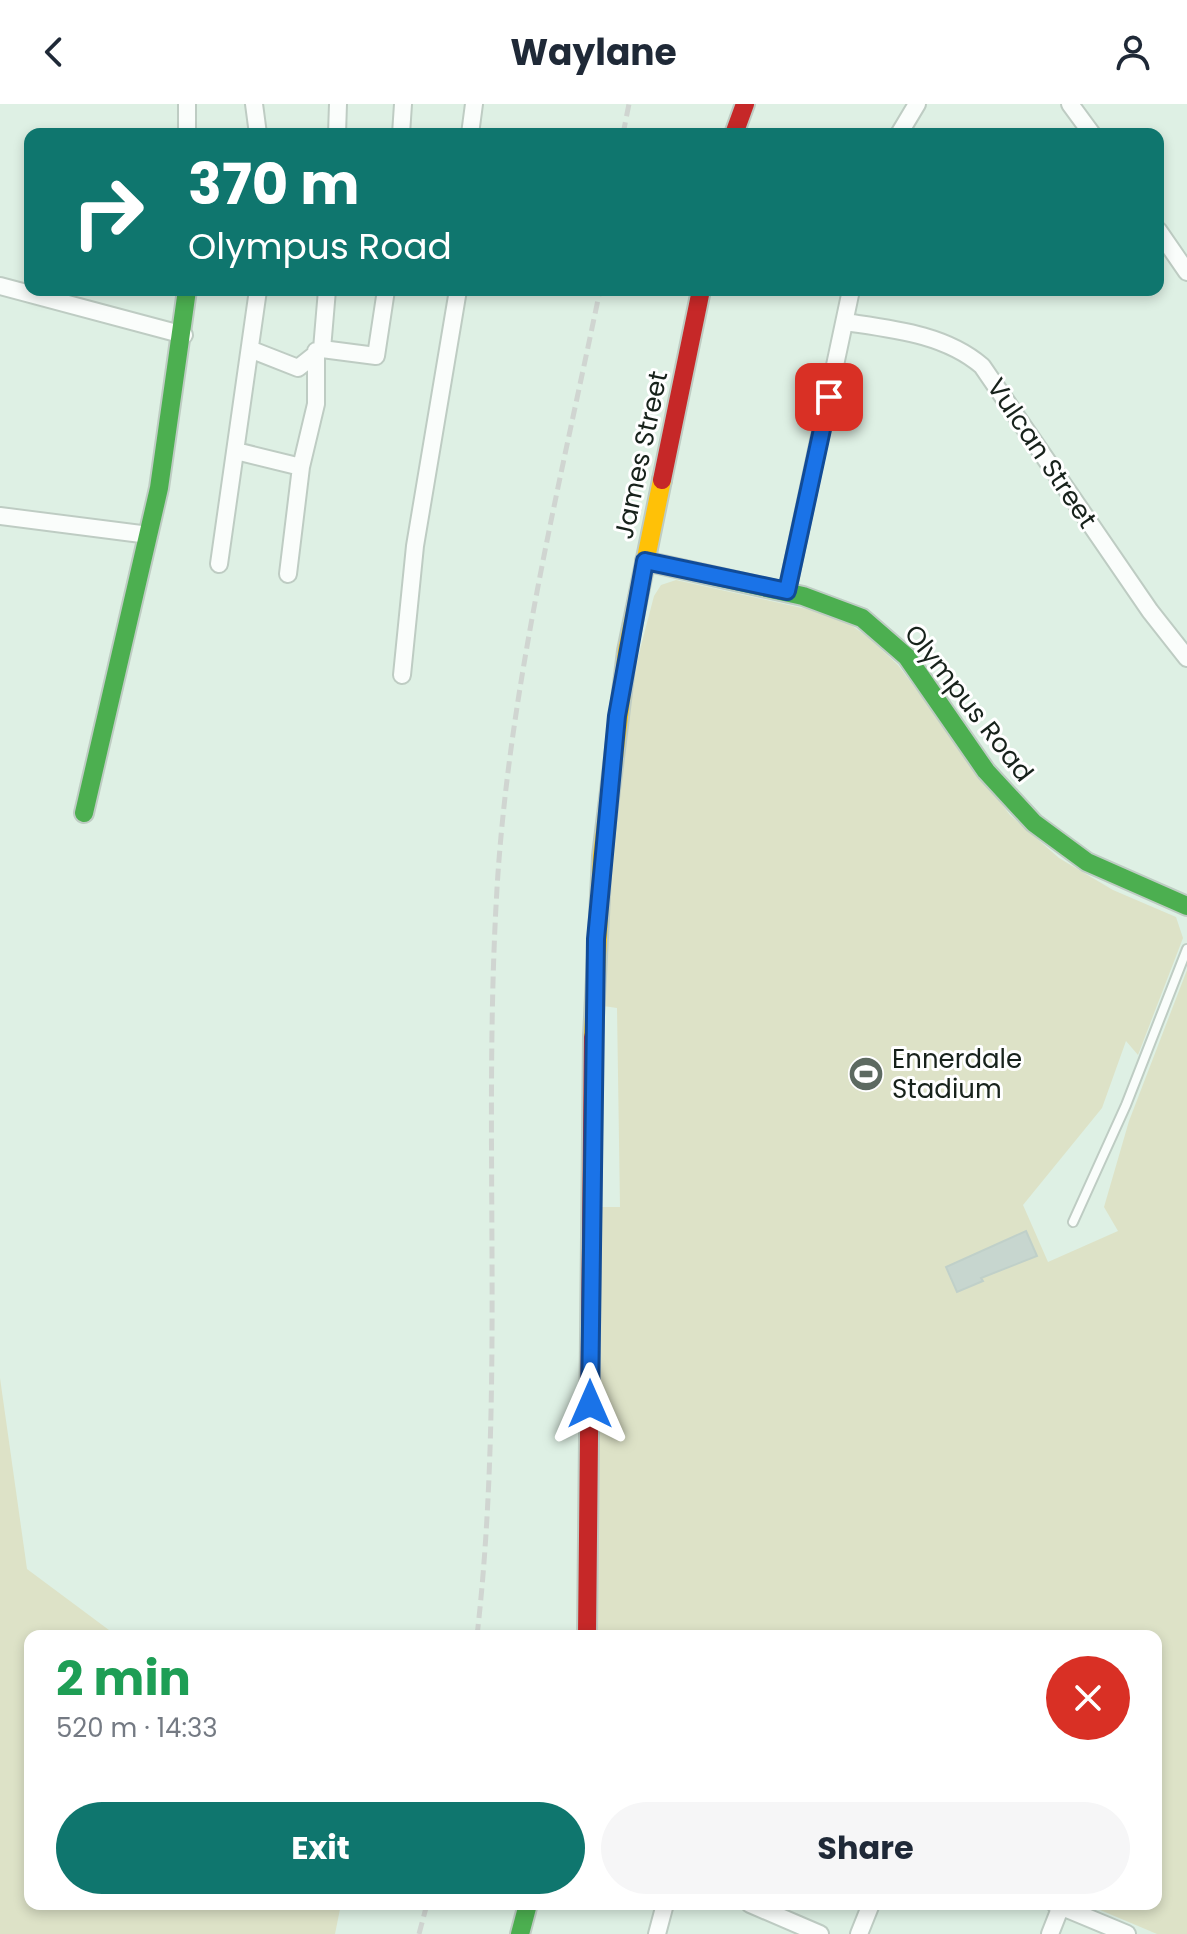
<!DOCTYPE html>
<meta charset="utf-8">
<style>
body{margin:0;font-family:Poppins,sans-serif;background:#f6f6f7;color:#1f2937;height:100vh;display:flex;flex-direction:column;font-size:30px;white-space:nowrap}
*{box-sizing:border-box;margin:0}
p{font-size:26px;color:#747a83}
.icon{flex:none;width:44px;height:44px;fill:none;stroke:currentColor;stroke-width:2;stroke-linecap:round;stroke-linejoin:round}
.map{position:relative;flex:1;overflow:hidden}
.drawer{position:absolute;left:24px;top:1526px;width:1138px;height:280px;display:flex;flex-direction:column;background:#fff;border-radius:16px;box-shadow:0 4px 12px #0003}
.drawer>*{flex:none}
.guide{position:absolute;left:24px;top:24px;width:1140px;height:168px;border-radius:16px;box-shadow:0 4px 12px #0003;background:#0f766e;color:#fff;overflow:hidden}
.pin{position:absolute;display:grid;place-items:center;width:68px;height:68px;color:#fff;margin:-34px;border-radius:16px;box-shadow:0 4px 12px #0006}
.me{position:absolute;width:88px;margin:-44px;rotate:0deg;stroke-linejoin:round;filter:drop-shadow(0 0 6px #0008)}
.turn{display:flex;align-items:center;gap:28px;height:168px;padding:0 32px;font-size:36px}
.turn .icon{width:104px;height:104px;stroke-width:2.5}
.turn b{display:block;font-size:56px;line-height:68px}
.round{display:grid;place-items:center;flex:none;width:84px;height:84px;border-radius:42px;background:#f6f6f7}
.headline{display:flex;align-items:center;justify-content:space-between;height:136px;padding:0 32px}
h1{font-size:48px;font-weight:700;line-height:60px;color:#1e9e55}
.button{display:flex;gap:16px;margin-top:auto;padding:16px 32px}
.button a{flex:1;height:92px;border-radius:48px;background:#0f766e;color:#fff;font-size:32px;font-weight:700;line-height:92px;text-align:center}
.button a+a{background:#f6f6f7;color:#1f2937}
header{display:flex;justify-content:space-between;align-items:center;height:104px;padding:0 32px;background:#fff;font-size:36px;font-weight:700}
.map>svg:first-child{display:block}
</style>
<header><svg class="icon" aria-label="back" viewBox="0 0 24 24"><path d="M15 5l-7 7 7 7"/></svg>Waylane<svg class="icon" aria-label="person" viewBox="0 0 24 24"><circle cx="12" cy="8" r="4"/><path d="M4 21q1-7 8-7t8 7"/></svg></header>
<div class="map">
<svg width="1187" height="1830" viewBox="0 0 1187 1830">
<rect width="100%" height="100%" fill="#def0e4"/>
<path fill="#dde2c7" d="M676,476L838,512L868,533L898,561L1010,711L1059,754L1113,786L1176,813L1183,834L1138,951L1126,937L1102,1004L1023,1101L1048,1158L1118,1127L1104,1103L1129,1017L1187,866V1830H1157L1086,1800H1156V1532H596L601,1103H620L617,904L603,902L607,808L626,619L637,557L654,492L661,481Z
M0,1274L27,1465L117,1532H30V1800H341L335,1830H0Z"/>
<path fill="#c7d6cf" stroke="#c0d0c9" stroke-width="2" d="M1026,1127L1037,1152L981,1174L983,1177L957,1188L946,1163Z"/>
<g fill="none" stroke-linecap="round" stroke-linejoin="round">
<defs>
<path id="lane" d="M1073,1118L1126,1001L1187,845"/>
<path id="street" d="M187,0V30
M254,0L258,30
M1070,0L1092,30
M337,30L338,0
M401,30L403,0
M470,30L474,0
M899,30L917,0
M1158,126L1187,168
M0,182L184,231
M845,218C892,225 945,230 982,262L1150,507L1187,554
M322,245L327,186
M252,246L298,264L322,245L376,252L386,186
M236,347L301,363
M0,412L149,431
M219,460L258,186
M288,470L301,363L316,300V247
M787,487L851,186
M402,571L415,442L458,186
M750,1800L820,1830
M1055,1800L1127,1830
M657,1830L665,1800
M859,1830L871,1800
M1050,1830L1061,1802"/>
<path id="fast" d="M645,457L803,492L862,514L907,553L986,667L1034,719L1087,758L1187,802
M84,709L159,384L187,186
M520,1830L528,1800"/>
<path id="slow" d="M593,933L602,752L627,547L662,376"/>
<path id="jam" d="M734,30L745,0
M662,376L701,186
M587,1532L593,933"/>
</defs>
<use href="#lane" stroke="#beccc3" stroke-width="12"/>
<use href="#street" stroke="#beccc3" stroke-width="20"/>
<use href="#fast" stroke="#beccc3" stroke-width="22"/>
<use href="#slow" stroke="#beccc3" stroke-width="22"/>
<use href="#jam" stroke="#beccc3" stroke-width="22"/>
<use href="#lane" stroke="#fafdfb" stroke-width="8"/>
<use href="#street" stroke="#fafdfb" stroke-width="16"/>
<use href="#fast" stroke="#4caf50" stroke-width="18"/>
<use href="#slow" stroke="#ffc107" stroke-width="18"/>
<use href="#jam" stroke="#c62828" stroke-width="18"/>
<path stroke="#d0d5d1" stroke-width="5" stroke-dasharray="12 6" stroke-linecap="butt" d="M623,30L629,0
M477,1532C506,1279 481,1023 498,769C512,572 560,379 600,186
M419,1830L427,1800"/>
</g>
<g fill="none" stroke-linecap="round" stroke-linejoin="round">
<defs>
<path id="route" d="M590,1300L596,835L617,612L645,457L787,487L829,293"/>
</defs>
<use href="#route" stroke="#114b97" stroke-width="20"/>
<use href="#route" stroke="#1a73e8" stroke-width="14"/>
</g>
<defs>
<symbol id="stadium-disc" viewBox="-11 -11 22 22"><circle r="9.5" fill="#5d6a61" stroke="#fff"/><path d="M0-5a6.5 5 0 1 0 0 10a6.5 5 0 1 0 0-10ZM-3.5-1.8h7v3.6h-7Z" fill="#fff"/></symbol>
</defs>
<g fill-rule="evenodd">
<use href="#stadium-disc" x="846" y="950" width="40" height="40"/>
</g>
<g text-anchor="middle" stroke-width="6" stroke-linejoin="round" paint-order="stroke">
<g font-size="26" fill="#17221b" stroke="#fff">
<text transform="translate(1042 349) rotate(56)" y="9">Vulcan Street</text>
<text transform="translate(641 351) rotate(-78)" y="9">James Street</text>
<text transform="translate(969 599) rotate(52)" y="9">Olympus Road</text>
</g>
<g font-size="26" fill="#17221b" stroke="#fff" text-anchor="start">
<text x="892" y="964">Ennerdale<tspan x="892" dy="30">Stadium</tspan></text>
</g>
</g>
</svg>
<div class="pin" style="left:829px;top:293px;background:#d93025"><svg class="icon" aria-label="arrive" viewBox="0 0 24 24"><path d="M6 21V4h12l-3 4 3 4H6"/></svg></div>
<svg class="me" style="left:590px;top:1300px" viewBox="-20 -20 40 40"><path d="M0-17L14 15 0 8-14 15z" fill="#1a73e8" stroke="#fff" stroke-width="4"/></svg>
<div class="guide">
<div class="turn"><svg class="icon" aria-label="right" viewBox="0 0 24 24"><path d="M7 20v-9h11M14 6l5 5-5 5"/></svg><div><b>370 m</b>Olympus Road</div></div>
</div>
<section class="drawer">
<div class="headline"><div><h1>2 min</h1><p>520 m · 14:33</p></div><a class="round" style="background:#d93025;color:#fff"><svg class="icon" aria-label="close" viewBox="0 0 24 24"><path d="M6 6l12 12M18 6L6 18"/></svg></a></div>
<div class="button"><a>Exit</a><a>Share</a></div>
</section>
</div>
